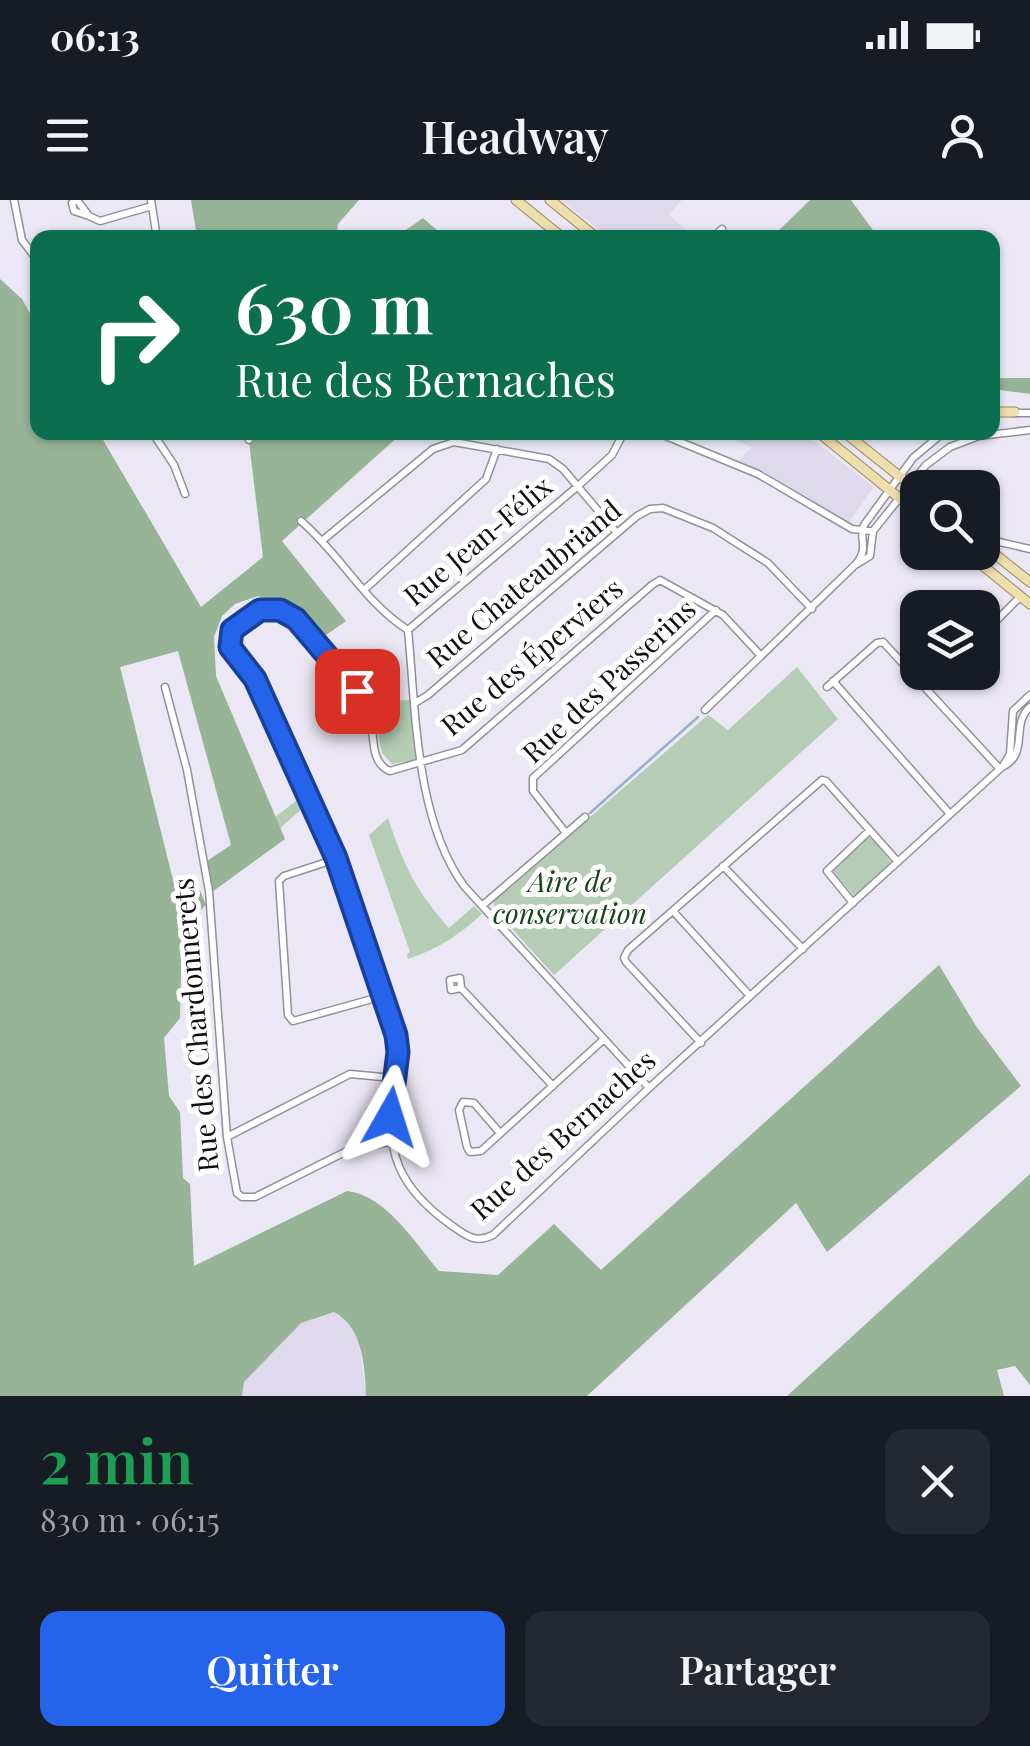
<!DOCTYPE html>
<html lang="fr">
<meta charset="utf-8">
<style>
body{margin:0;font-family:"Playfair Display",serif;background:#242831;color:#f1f3f6;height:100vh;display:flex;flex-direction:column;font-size:38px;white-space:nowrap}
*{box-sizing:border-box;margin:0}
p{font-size:32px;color:#9ea1a6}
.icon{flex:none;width:55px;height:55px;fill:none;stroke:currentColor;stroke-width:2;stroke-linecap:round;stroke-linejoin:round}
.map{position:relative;height:1196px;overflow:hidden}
.sheet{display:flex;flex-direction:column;background:#171b24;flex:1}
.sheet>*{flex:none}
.hud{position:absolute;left:30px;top:30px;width:970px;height:210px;border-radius:20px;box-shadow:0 2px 8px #0004;background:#0b6e4f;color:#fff;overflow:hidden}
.buttons{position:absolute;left:900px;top:270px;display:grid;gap:20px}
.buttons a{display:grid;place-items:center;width:100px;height:100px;border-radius:20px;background:#171b24;box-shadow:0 2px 8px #0004;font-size:50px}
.pin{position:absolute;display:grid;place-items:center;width:85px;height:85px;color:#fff;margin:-42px;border-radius:20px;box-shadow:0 5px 15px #0006}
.me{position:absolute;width:110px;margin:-55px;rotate:6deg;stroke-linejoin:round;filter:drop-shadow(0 0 8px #0008)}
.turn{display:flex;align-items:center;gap:35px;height:210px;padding:0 40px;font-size:45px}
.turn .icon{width:130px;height:130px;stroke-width:2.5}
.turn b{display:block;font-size:70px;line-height:85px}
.round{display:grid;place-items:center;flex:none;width:105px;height:105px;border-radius:20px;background:#242831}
.headline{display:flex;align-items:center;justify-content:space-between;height:170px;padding:0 40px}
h1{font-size:60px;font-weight:600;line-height:75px;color:#1e9e55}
.action{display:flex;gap:20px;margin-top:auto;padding:20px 40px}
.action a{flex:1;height:115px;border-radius:20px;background:#2563eb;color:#fff;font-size:40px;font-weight:600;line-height:115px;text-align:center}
.action a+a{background:#242831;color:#f1f3f6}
.status{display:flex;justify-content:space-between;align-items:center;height:70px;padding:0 50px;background:#171b24;direction:ltr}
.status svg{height:28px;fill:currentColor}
header{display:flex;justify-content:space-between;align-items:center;height:130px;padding:0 40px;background:#171b24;font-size:45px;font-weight:600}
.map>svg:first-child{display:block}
</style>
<div class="status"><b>06:13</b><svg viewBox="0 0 49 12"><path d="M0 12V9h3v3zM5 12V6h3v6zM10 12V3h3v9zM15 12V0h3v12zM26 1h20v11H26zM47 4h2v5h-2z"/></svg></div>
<header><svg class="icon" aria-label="menu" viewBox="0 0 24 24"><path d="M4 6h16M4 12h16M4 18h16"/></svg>Headway<svg class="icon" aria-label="person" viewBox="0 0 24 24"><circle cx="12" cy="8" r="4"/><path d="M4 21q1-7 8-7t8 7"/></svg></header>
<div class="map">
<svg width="1030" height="1196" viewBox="0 0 1030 1196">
<rect width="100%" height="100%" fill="#ebe7f4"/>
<path fill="#ded9ed" d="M561,0H682L669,15L694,37H609Z
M718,233H804L874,287L846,326L758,274L734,265L752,247Z
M334,1112L345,1118L359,1142L366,1196H242L244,1182L301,1123Z"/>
<path fill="#b4cdb4" d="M797,467L838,519L554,775L494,709V700L708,515L728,530Z
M411,500L418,557L414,560L392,564L382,553L371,501Z
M301,597L305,606L212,689L208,669Z
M388,618C404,666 416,691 449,728L474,706L482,714C459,735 438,749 408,759L407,754L410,752L369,635Z
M868,637L873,639L891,662L858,694L853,695L832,670Z"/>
<path fill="#97b496" d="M191,0H359L338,24L336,38L197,37Z
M810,0H851L878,37H846L841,32L831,37H778L775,34Z
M423,18L445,37H396Z
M0,79L22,99L37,126L38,232L99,233L201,407L263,357L249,242L254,233H402L282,341L346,421L322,438L290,406L258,396L235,404L222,416L214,437L216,476L285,639L212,692L207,661L231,645L178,451L120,467L179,704L200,690L206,705L182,727L180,818L164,838L169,896L180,912L183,978L190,984L194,1066L347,991C386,995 415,1043 439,1071L498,1075L554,1024L601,1070L939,765L976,826L1021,886L827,1052L796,1003L587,1196H366C365,1167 363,1127 334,1112L301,1123L244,1182L242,1196H0Z
M992,174L998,178H1030V194L993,189Z
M1030,974V1185L1015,1166L997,1170L1004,1196H787Z"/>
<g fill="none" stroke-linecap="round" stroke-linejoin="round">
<path stroke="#95b1ce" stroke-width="2.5" d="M590,613L698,517"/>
<defs>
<path id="minor" d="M14,0L22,40L38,61
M77,0L89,16L74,11L72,3Z
M151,0L157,38
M89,16L100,21L152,6
M712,38L722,29
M1013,213H1030
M152,232L174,265L185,294
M246,232L249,240
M656,232L758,274L852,329L873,331
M301,321C340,354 365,403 408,430
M982,338L1030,349
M323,340L433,249L454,242L549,259L563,269L617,333
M857,364L870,356L873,331L926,265L950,247L979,236L1030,230
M364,390L486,279L497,249
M408,430C416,511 415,618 464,686L649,888
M408,430L578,286L612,255L624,232
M987,430L1021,396
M982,447L992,439L989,431L984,429
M761,456L723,415L660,380L652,385L462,550L390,571C369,563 375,534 370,515C363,493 344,475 329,458C307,431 278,389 242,421C232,428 228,436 230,447L255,479L336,658L396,835C399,854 394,872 392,890C385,953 399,988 451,1025C465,1035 475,1044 493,1035L649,888L1002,567C1030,554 1010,524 1030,507
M833,481L950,614
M165,487L187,570L209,691L227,937L237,993L242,997H255L349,950L393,941
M827,487L877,443L883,442L1000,569
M415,503L428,495L637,316L650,309L663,308L713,328L768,363L812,409
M705,510L856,364C870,347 858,339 864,325L913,258L944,232
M1003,566L1010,554L1013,511L1030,495
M566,633L533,591V578L716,410
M336,659L284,676L279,681L288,815L293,821L383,796
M723,666L803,749
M853,703L827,671L869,631
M483,705L585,617
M673,711L750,796
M461,788L451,790L450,780L460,778L461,788L553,886
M701,843L626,762L624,758L628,750L822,580L826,581L898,662
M500,933L474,903L463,902L459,910L467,947L470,952L481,951L603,840
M227,937L350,874L393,878"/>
<path id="major" d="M516,0L563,38
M550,0L597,38
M992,212H1015
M818,232L918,313
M844,232L918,291
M982,344L1030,382
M966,352L1030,404"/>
</defs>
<use href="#minor" stroke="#92909b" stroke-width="9"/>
<use href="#major" stroke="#998856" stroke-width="11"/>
<use href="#minor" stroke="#fff" stroke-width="6"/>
<use href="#major" stroke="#eedfaf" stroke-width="9"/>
</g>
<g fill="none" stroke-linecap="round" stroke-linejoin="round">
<defs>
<path id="route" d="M357,491L296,419L280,410H260L232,430L230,447L255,479L336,658L396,835L398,852L390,917"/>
</defs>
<use href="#route" stroke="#184099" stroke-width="25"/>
<use href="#route" stroke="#2563eb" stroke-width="18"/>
</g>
<g text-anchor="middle" stroke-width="10" stroke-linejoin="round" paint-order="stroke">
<g font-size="28" fill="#0f0e12" stroke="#fff">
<text transform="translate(478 341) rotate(-40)" y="10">Rue Jean-Félix</text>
<text transform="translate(524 384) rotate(-40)" y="10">Rue Chateaubriand</text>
<text transform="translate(532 457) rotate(-40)" y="10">Rue des Éperviers</text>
<text transform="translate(609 481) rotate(-43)" y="10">Rue des Passerins</text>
<text transform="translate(196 825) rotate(-95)" y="10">Rue des Chardonnerets</text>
<text transform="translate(563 935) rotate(-42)" y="10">Rue des Bernaches</text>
</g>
<g font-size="28" font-style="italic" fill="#17421a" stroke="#fff">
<text x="570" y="692">Aire de<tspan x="570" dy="32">conservation</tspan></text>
</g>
</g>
</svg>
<div class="buttons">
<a><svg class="icon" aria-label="search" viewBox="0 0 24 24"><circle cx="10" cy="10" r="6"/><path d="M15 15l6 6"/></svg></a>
<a><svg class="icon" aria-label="layers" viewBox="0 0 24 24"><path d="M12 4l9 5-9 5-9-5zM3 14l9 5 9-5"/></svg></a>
</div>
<div class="pin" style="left:357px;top:491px;background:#d93025"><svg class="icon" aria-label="arrive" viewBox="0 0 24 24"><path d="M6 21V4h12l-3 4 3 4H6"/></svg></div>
<svg class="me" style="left:390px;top:917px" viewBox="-20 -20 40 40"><path d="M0-17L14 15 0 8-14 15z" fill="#2563eb" stroke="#fff" stroke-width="4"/></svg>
<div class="hud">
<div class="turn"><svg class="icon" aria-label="right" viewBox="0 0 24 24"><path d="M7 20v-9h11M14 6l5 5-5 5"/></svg><div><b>630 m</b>Rue des Bernaches</div></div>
</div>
</div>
<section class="sheet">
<div class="headline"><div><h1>2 min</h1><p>830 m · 06:15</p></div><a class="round"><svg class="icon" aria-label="close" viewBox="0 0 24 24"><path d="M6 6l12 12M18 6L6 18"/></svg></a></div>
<div class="action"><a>Quitter</a><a>Partager</a></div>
</section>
